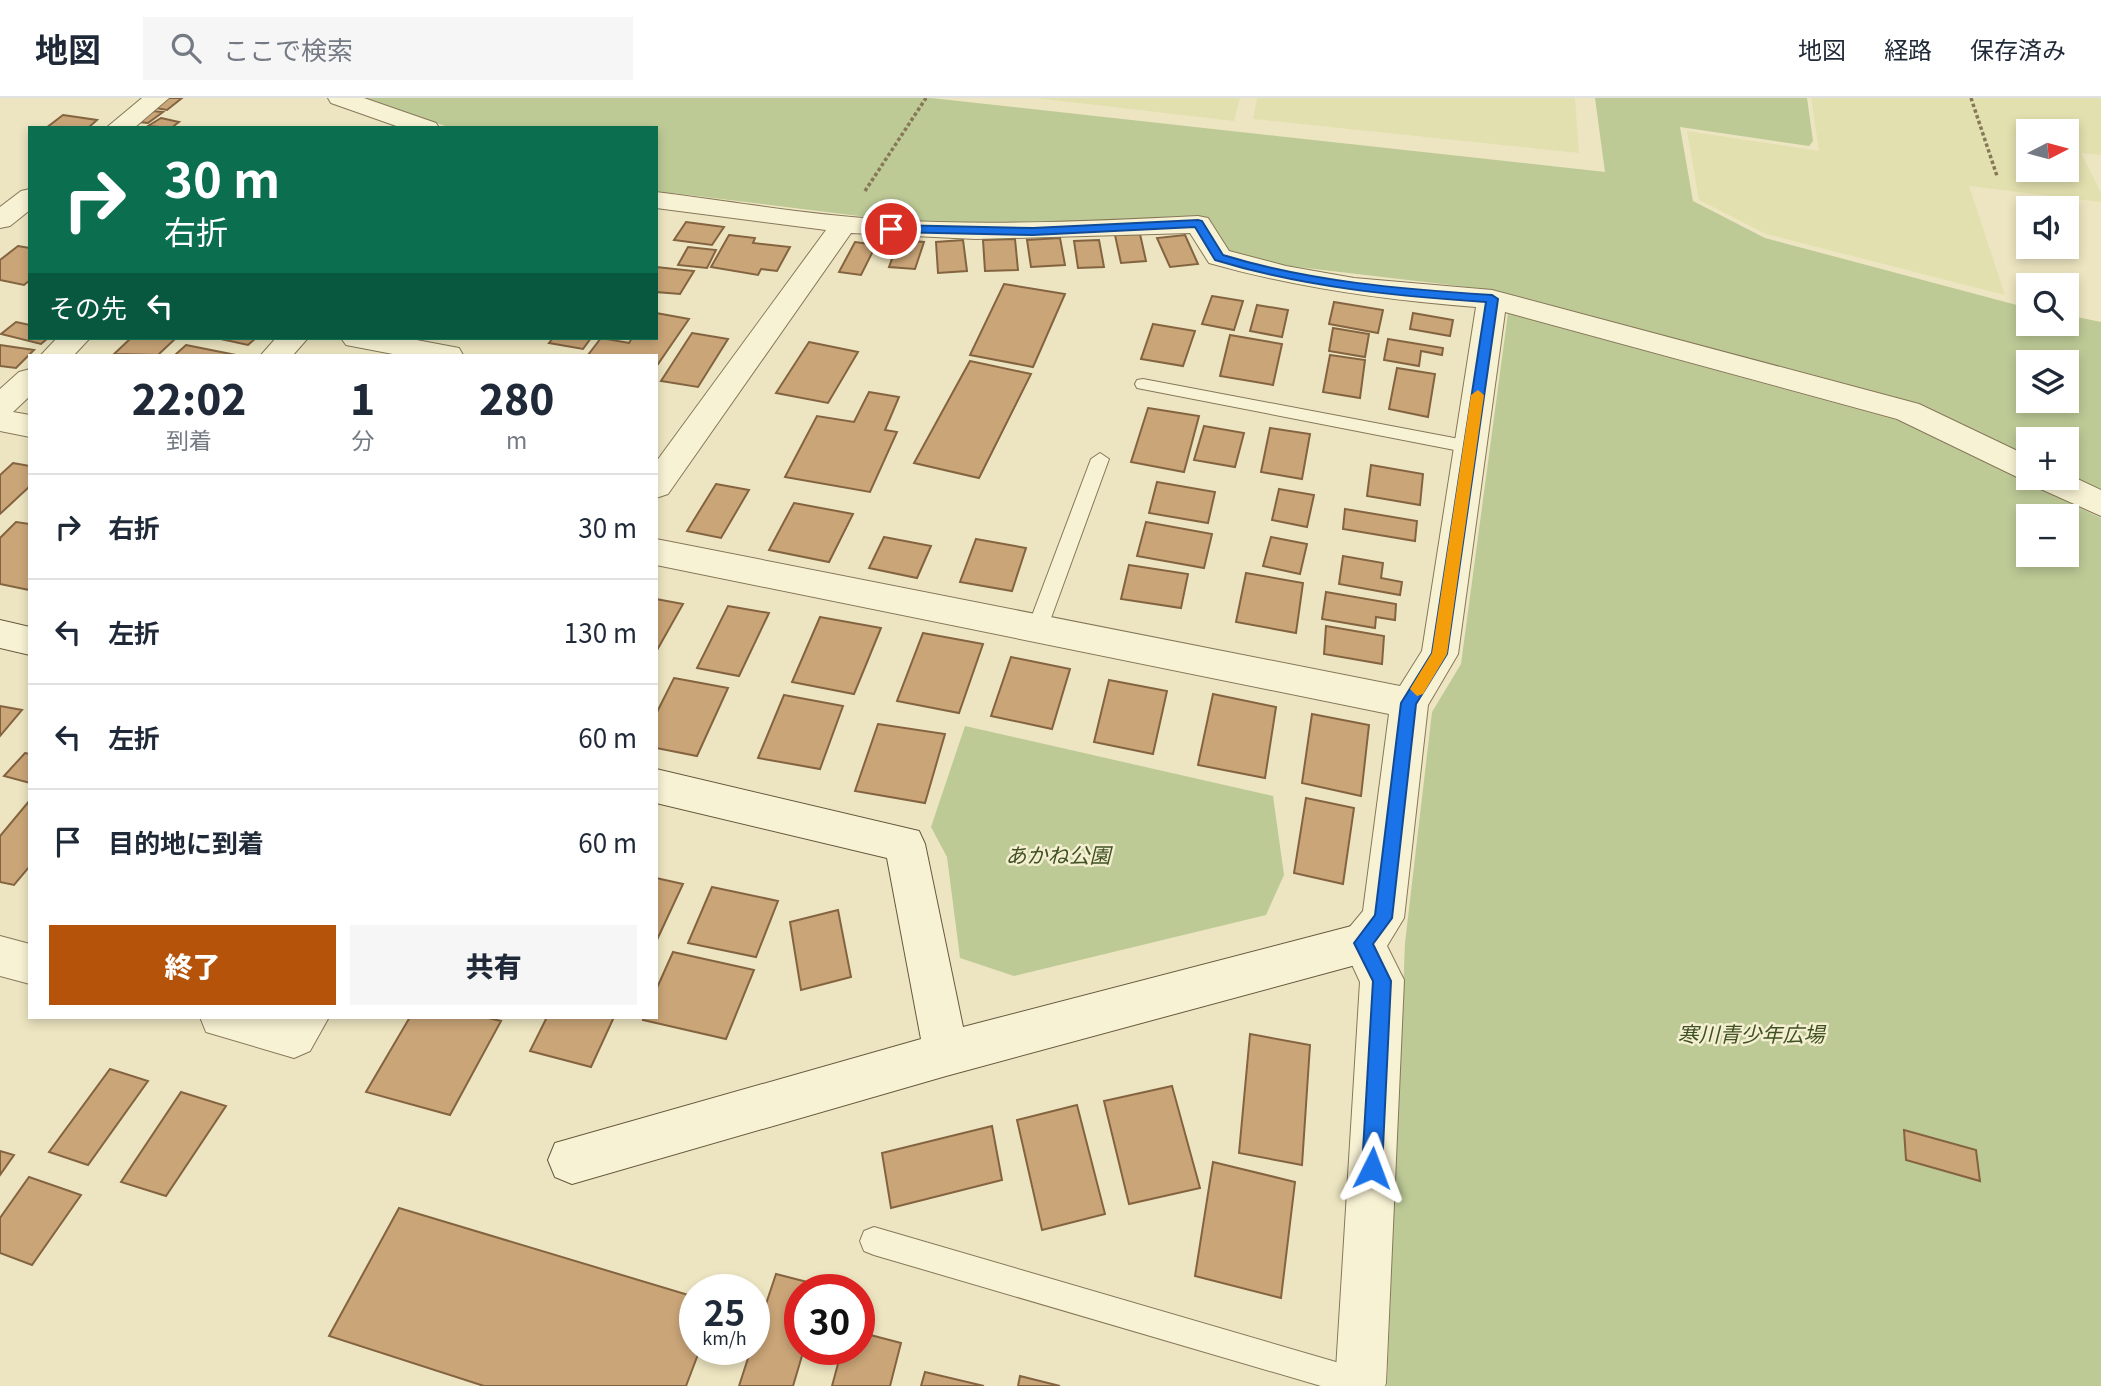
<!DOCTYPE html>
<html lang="ja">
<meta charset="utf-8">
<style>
body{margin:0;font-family:Georgia,"Noto Sans JP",serif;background:#f6f6f7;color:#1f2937;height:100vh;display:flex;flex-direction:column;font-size:26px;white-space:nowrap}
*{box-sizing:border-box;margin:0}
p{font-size:23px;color:#747a83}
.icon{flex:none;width:38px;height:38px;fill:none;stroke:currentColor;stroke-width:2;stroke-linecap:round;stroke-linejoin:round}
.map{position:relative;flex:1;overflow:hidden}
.drawer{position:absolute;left:28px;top:256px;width:630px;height:665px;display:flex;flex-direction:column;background:#fff;border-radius:0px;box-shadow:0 4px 10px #0003}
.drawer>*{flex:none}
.top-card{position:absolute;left:28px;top:28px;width:630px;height:214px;border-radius:0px;box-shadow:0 4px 10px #0003;background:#0b6e4f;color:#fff;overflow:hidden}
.needle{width:46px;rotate:84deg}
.fabs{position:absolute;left:2016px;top:21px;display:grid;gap:14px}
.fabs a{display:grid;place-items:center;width:63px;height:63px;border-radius:0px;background:#fff;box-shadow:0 4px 10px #0003;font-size:35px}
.speed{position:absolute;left:679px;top:1176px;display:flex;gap:14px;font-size:35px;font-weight:700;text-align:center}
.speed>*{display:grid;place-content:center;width:91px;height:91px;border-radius:50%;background:#fff;box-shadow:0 4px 10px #0003;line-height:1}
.speed small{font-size:18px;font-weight:400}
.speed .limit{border:10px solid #d22;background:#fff;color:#111}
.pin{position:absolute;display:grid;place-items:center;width:60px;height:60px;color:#fff;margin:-30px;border:4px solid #fff;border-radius:50%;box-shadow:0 2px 7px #0007}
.me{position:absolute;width:77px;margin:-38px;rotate:3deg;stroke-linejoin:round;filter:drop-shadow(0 0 5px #0008)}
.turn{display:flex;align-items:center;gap:24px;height:147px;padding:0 21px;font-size:32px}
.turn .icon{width:91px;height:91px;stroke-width:2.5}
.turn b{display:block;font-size:49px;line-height:60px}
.then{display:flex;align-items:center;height:66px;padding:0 21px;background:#0003;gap:14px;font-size:26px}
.eta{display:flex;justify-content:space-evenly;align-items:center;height:119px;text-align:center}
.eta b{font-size:42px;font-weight:800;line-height:49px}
.cta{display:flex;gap:14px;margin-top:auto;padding:14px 21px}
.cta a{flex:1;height:80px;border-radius:0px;background:#b45309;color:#fff;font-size:28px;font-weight:800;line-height:80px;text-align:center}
.cta a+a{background:#f6f6f7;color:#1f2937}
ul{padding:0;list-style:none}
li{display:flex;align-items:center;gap:21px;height:105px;padding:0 21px;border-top:2px solid #e0e1e3}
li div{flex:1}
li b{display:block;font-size:26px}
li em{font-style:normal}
header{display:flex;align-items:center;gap:42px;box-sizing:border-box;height:98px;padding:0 35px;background:#fff;border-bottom:2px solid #e0e1e3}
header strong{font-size:33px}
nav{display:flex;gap:38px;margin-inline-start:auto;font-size:24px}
.search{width:490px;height:63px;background:#f6f6f7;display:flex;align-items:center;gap:18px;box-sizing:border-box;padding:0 24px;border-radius:0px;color:#747a83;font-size:26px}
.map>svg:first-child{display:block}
</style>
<header>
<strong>地図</strong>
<div class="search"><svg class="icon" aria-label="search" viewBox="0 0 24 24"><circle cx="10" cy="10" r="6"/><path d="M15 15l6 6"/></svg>ここで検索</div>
<nav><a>地図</a><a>経路</a><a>保存済み</a></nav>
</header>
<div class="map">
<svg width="2101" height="1288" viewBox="0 0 2101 1288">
<rect width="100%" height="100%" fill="#ede5c1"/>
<path fill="#e2e0af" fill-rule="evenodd" d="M1035,0H1240L1234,23Z
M1257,0H1575L1579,55L1253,21Z
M1811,0H2101V57L2081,55L2101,95V104L1969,88L2005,197L1766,136L1699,102L1687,33L1819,53ZM2028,33H2067V72H2028Z"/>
<path fill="#bdca96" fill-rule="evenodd" d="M364,0H931L1605,74L1595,0H1807L1813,43L1809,48L1680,29L1693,103L1765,140L2028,210V226H2067V217L2101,224V396L2066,380L2067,341H2028V362L1905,303L1493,192L1264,165L1230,154L1203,119L1028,125H915L656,93V30H451ZM2028,264H2067V303H2028Z
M1508,215L1900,323L2101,420V1288H1387L1405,845L1432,614L1461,566ZM2028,418H2067V457H2028Z
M965,628L1273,698L1284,777L1266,817L1014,878L960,860L947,759L931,729Z"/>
<path fill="#caa578" stroke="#846440" stroke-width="2" d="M160,0H182L167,12L149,9Z
M152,13L163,14L148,25L138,24Z
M63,17L97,22L88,30H46Z
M161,20L179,24L171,30L148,28Z
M686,124L724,129L712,147L674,142Z
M1140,136L1146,163L1121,165L1115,137Z
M729,137L755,140L753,145L790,149L777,173L761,171L758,177L711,169Z
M1185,137L1198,166L1170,169L1157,140Z
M1060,140L1065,167L1031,169L1027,142Z
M1015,141L1018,172L985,173L983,142Z
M899,142L924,144L915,171L889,169Z
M963,142L967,173L938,175L936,144Z
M1099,142L1104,169L1078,170L1074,143Z
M855,144L876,147L861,177L839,174Z
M18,148L30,150V182L24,187L0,182V162Z
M688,149L716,152L707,170L678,167Z
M656,169L694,173L680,196L656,194Z
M1004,186L1065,196L1033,269L970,257Z
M1212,198L1243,203L1234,232L1202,226Z
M1334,204L1383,212L1378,235L1329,226Z
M1257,207L1288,212L1282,239L1250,233Z
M656,215L689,221L656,269V257H588L601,240L629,245L632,240H656Z
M1413,215L1453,222L1450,238L1410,231Z
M16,224L30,227V240H48L41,246L1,236Z
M1153,226L1195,233L1183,268L1141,261Z
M1333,230L1369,236L1365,259L1329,253Z
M692,235L728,241L698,289L661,283Z
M1230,237L1282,246L1273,287L1220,278Z
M131,240H176L158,257L114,256Z
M216,240H256L248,247Z
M553,240H591L583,251L549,245Z
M1388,241L1443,250L1442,257L1421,253L1419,268L1384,262Z
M809,244L858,254L828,305L776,295Z
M0,247L34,252L16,270L0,268Z
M186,247L236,257H175Z
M1330,257L1365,262L1360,300L1323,294Z
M970,263L1031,276L979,380L914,365Z
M1397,270L1435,276L1428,319L1389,311Z
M869,294L899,299L885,332L897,334L870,394L785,379L817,318L854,324Z
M1148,310L1199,318L1184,374L1131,364Z
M1204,328L1244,335L1235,369L1194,362Z
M1270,330L1310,336L1302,381L1261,374Z
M13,365L30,368V388L0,416V377Z
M1371,367L1423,376L1420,407L1367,398Z
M1157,384L1215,394L1208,425L1149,415Z
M716,386L749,392L721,440L687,433Z
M1279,391L1314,397L1307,429L1272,422Z
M794,405L853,416L829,464L769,452Z
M1345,411L1417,423L1415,443L1343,431Z
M16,424L30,426L29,492L0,486V440Z
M1146,424L1212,436L1204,470L1137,458Z
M884,439L931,448L917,480L869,470Z
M1271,439L1307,446L1300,476L1263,468Z
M976,441L1026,450L1012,493L960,484Z
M1343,458L1383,465L1381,480L1402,484L1400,497L1339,486Z
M1129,467L1188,476L1181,510L1121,501Z
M1246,475L1303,485L1296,535L1236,524Z
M1326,494L1396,506L1395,522L1376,519L1375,530L1322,521Z
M656,501L683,506L656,554Z
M728,508L769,515L739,578L697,570Z
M820,519L881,530L854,596L792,584Z
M1326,528L1384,538L1382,566L1324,556Z
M923,535L983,546L959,615L897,603Z
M1011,559L1070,571L1052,631L991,618Z
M674,580L728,590L697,658L656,650V616Z
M1109,582L1167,593L1153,656L1094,644Z
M1213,596L1276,609L1265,680L1198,667Z
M784,597L843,608L820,671L758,660Z
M0,608L22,612L0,638Z
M1312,616L1369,627L1361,698L1302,685Z
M878,626L945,636L925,705L855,693Z
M25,655L30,656V685L4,678Z
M1306,700L1354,710L1343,786L1294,775Z
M30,702V768L14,787L0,784V738Z
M656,780L683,786L656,844Z
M712,789L778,803L756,859L688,845Z
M838,812L851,879L801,892L790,824Z
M673,854L754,872L726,941L643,922L644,919H656V892Z
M410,919H484L501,923L450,1017L366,994Z
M547,919H614L591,969L530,953Z
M1250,936L1310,947L1302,1067L1239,1055Z
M110,971L148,983L88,1067L49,1054Z
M1172,988L1200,1090L1129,1106L1104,1003Z
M181,994L226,1008L166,1098L121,1084Z
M1077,1007L1105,1116L1042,1132L1017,1022Z
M992,1028L1002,1082L891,1110L882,1055Z
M1904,1032L1976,1052L1980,1083L1906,1062Z
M0,1053L14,1057L0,1077Z
M1213,1064L1295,1084L1281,1200L1195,1178Z
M29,1079L81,1097L32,1167L0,1155V1120Z
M399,1110L695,1199V1251H700L686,1288H484L329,1238Z
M776,1176L823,1188L822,1192H800V1251H804L793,1288H739L751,1251H754V1242Z
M859,1234L901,1245L890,1288H832L842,1251H859Z
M925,1274L984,1288H921Z
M1020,1278L1060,1288H1018Z"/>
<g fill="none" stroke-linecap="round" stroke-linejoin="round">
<defs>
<path id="lane" d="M1143,281L1470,343L1479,349L1470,355L1137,290L1135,286L1137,282Z
M1100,355L1109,361L1047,531L1044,536L1037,539L1030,536L1027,531L1091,361Z
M874,1129L1360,1271L1370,1275L1374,1285L1373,1288H1321L874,1157L864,1153L860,1143L864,1133Z"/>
<path id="street" d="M142,0H169L134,30H106Z
M328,0H364L436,25L439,30H402L331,5Z
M30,91V112L10,128L0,130V109L21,93Z
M656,94C734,104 811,117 889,122C992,128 1095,123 1198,118L1208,120L1229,153L1286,168L1354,180L1492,192L1919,306L2028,358V380H2067V376L2101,392V418L2034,388L2031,382L2017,379L1897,321L1505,214L1458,556L1428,607L1404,820L1387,848L1404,882L1386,1285L1385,1288H1335L1360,884L1342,845L1348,831L1363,813L1389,616L656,467V441L1400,588L1422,553L1476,209C1385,202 1297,190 1209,165L1190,135L976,141L851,135L668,396L656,400V364L826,132L656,110Z
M57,240H90L74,257H41Z
M276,240H308L293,257H261Z
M341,240H406L459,250L463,257H398L346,247Z
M30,271V298L13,314L30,317V339L0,333V291L19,274Z
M0,838L30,846V886L0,878Z
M200,919H329L310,953L294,960L206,934Z"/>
<path id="secondary" d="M0,522L30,529V557L0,550Z
M656,671L919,733L925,746L963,929L1363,825L1378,831L1384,845L1378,859L1363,865L946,978L572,1086L555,1079L548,1062L555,1045L921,941L887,760L656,705Z"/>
</defs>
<use href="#lane" stroke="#867759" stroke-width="2"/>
<use href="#street" stroke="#867759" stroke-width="2"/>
<use href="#secondary" stroke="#67583d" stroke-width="2"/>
<path stroke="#867759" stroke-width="3.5" stroke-dasharray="3.5 2.5" stroke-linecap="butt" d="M1971,0L1997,78
M865,93L926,0"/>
<use href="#lane" fill="#f8f2d4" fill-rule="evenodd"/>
<use href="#street" fill="#f8f2d4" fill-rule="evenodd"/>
<use href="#secondary" fill="#f8f2d4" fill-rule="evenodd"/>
</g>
<path fill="#1a73e8" stroke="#114b97" stroke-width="2" d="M1198,122L1202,123L1223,157C1311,184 1401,191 1492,197L1498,201L1447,556L1416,606L1392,820L1373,846L1391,883L1382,1070L1379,1077L1372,1080L1365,1077L1362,1070L1373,883L1354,845L1375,817L1401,605L1432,555L1486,204C1394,198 1303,189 1215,162L1195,129L1033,137L891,134L885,131L891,127L1033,130Z"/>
<path fill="#f59e0b" d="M1478,292L1484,297L1447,556L1423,596L1417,598L1410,591L1432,555L1471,297Z"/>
<g text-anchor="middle" stroke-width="5" stroke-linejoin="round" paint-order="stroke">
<g font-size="21" font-style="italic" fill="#405224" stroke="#f4efd1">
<text x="1058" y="765">あかね公園</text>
<text x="1751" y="944">寒川青少年広場</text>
</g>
</g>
</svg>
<div class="fabs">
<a><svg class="needle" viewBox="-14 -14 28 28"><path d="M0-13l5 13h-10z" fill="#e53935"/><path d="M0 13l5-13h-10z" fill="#747a83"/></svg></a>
<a><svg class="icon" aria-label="sound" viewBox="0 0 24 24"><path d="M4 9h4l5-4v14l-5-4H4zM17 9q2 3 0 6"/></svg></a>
<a><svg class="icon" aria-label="search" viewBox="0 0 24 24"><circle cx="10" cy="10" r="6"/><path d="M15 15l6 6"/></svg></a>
<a><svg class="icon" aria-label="layers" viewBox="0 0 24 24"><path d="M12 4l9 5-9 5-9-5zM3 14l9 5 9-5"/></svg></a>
<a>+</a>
<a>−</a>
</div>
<div class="speed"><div>25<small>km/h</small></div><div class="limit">30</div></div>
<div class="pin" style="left:891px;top:131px;background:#d93025"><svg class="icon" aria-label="arrive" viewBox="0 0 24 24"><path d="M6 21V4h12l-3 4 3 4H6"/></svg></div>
<svg class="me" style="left:1372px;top:1070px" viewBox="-20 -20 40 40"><path d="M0-17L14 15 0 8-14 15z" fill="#1a73e8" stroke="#fff" stroke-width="4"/></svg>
<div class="top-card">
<div class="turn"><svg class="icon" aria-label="right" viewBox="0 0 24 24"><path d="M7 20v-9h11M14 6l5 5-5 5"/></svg><div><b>30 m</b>右折</div></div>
<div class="then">その先<svg class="icon" aria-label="left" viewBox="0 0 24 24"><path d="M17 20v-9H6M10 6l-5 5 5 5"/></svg></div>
</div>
<section class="drawer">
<div class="eta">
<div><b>22:02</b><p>到着</p></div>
<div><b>1</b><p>分</p></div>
<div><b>280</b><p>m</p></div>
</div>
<ul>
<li><svg class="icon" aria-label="right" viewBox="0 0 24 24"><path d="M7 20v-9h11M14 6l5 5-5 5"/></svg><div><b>右折</b></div><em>30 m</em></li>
<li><svg class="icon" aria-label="left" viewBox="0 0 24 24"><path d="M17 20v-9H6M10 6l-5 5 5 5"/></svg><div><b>左折</b></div><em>130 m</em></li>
<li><svg class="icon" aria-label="left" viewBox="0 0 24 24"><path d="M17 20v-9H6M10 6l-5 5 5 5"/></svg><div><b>左折</b></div><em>60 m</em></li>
<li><svg class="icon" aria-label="arrive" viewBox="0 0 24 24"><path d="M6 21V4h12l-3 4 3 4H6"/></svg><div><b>目的地に到着</b></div><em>60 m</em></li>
</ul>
<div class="cta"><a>終了</a><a>共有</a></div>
</section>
</div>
